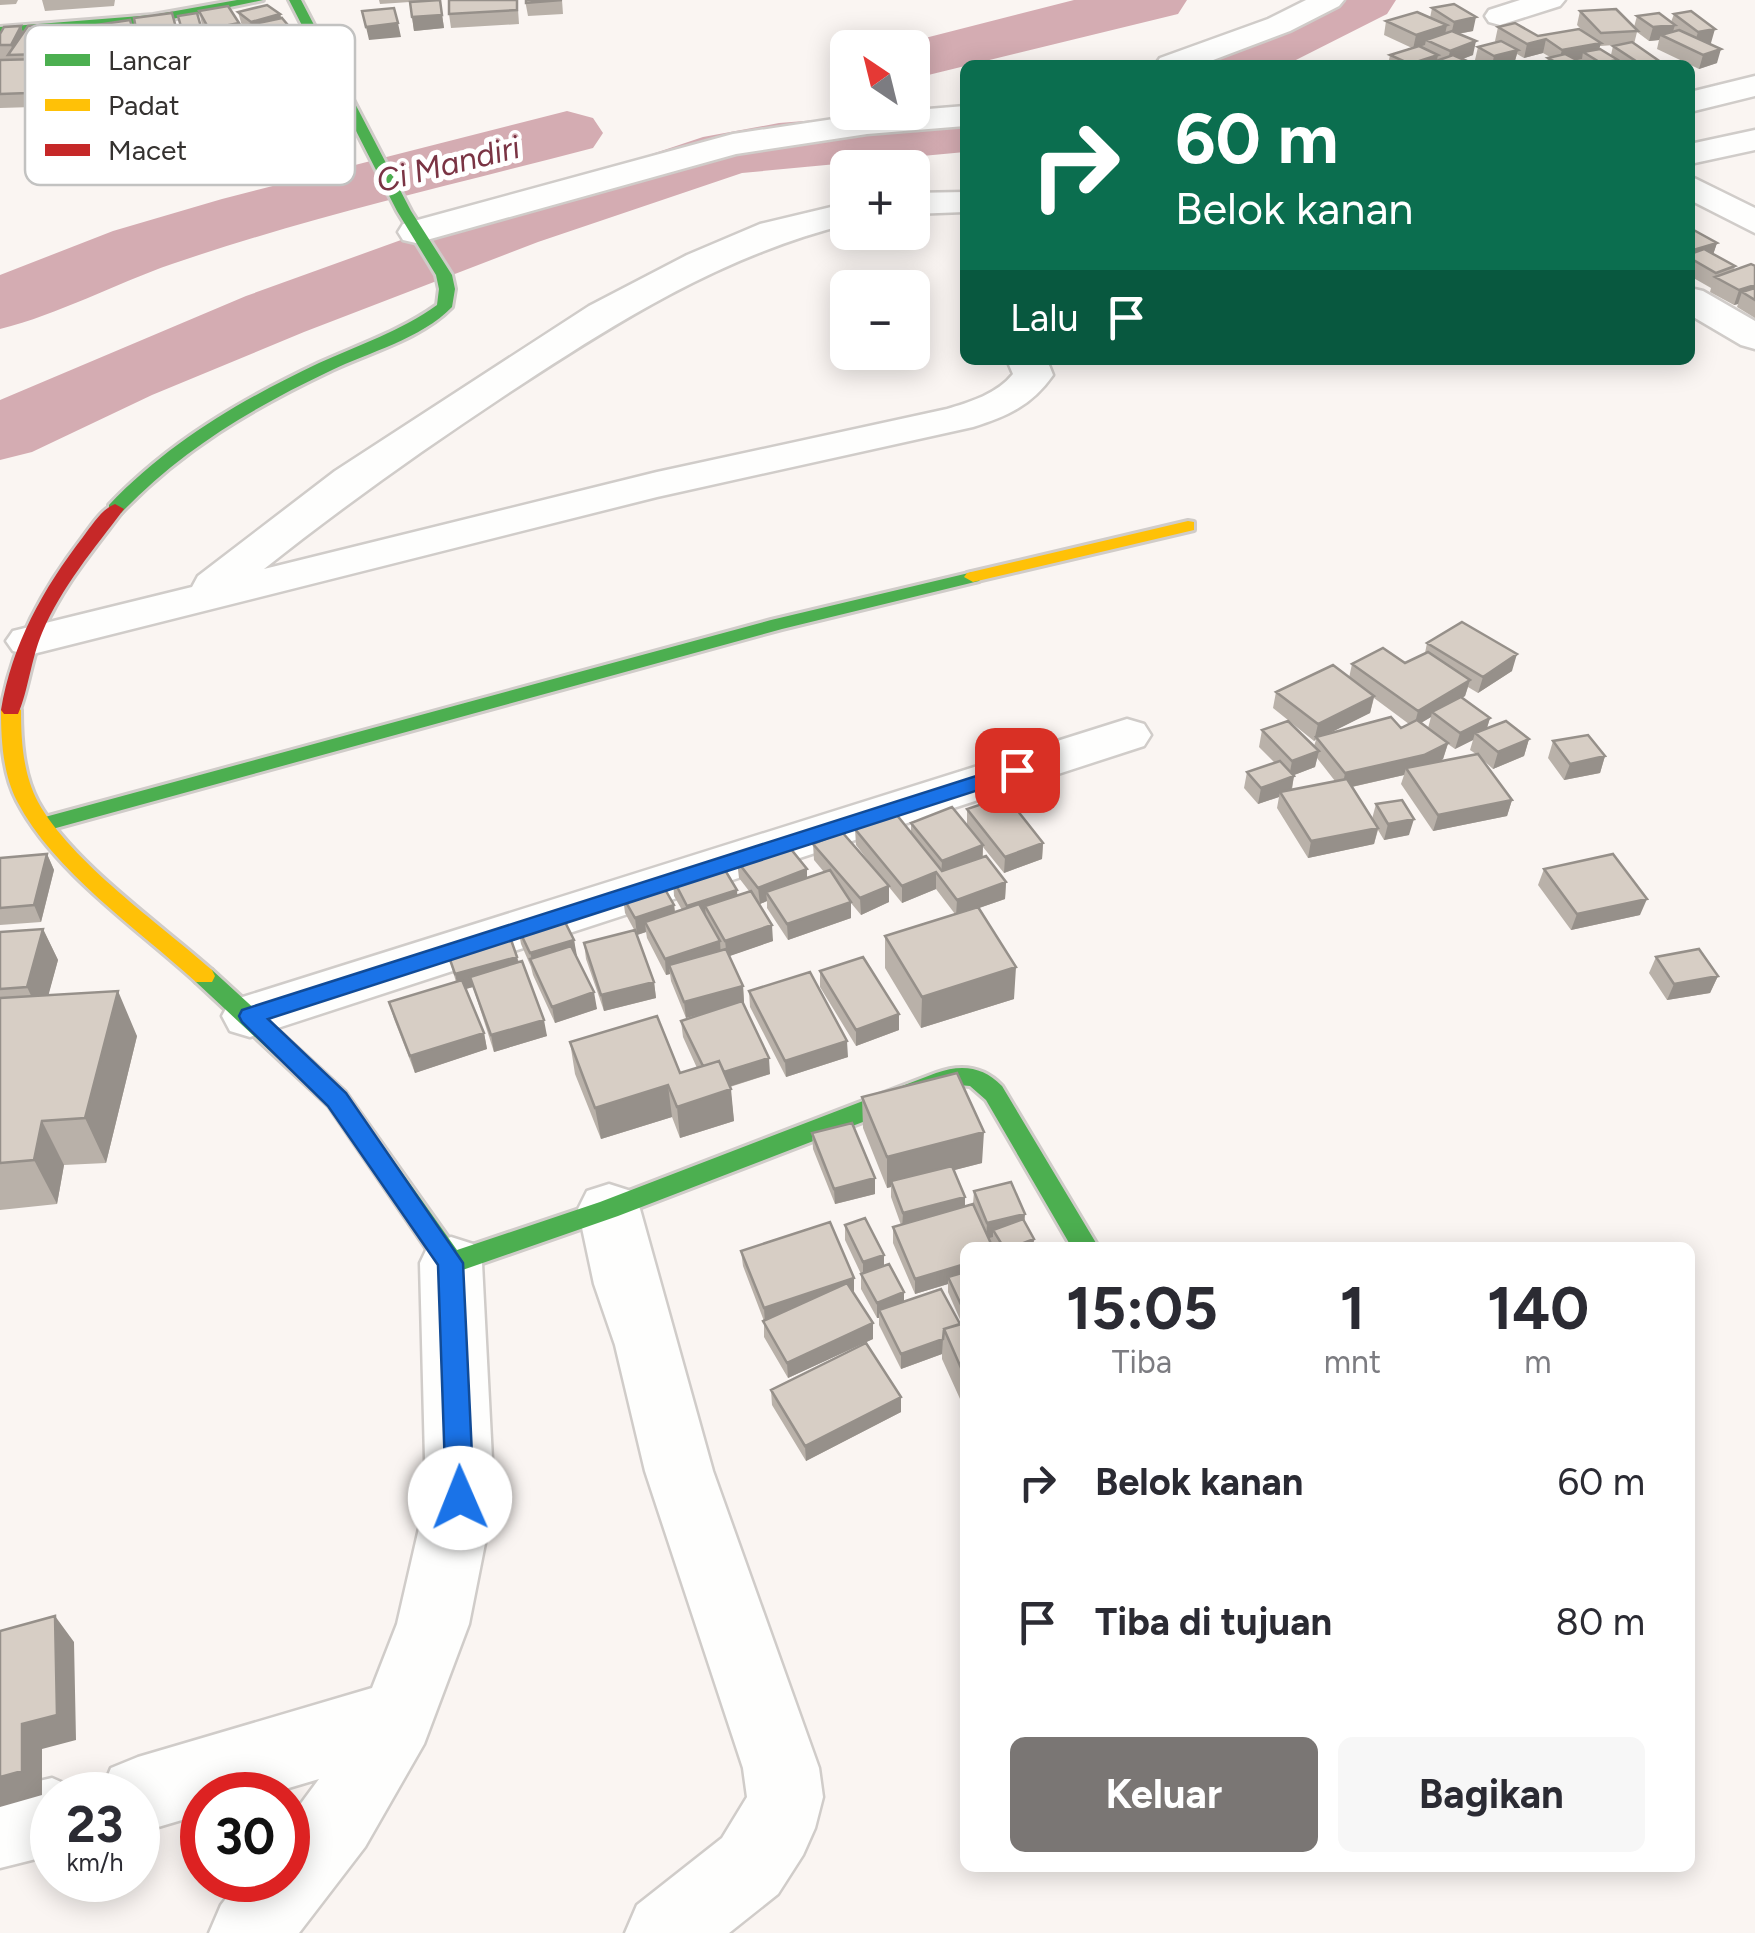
<!DOCTYPE html>
<html lang="id">
<meta charset="utf-8">
<style>
body{margin:0;font-family:Figtree,sans-serif;background:#f7f7f7;color:#2b2b33;height:100vh;display:flex;flex-direction:column;font-size:38px;white-space:nowrap}
*{box-sizing:border-box;margin:0}
p{font-size:32px;color:#7c7c81}
.icon{flex:none;width:55px;height:55px;fill:none;stroke:currentColor;stroke-width:2;stroke-linecap:round;stroke-linejoin:round}
.map{position:relative;flex:1;overflow:hidden}
.panel{position:absolute;left:960px;top:1242px;width:735px;height:630px;display:flex;flex-direction:column;background:#fff;border-radius:15px;box-shadow:0 5px 25px #0003}
.panel>*{flex:none}
.hud{position:absolute;left:960px;top:60px;width:735px;height:305px;border-radius:15px;box-shadow:0 5px 25px #0003;background:#0b6e4f;color:#fff;overflow:hidden}
.needle{width:65px;rotate:325deg}
.tools{position:absolute;left:830px;top:30px;display:grid;gap:20px}
.tools a{display:grid;place-items:center;width:100px;height:100px;border-radius:15px;background:#fff;box-shadow:0 5px 25px #0003;font-size:50px}
.speed{position:absolute;left:30px;top:1772px;display:flex;gap:20px;font-size:50px;font-weight:700;text-align:center}
.speed>*{display:grid;place-content:center;width:130px;height:130px;border-radius:50%;background:#fff;box-shadow:0 5px 25px #0003;line-height:1}
.speed small{font-size:25px;font-weight:400}
.speed .limit{border:15px solid #d22;background:#fff;color:#111}
.pin{position:absolute;display:grid;place-items:center;width:85px;height:85px;color:#fff;margin:-42px;border-radius:20px;box-shadow:0 5px 15px #0006}
.me{position:absolute;width:110px;margin:-55px;rotate:359deg;stroke-linejoin:round;filter:drop-shadow(0 0 8px #0008)}
.turn{display:flex;align-items:center;gap:35px;height:210px;padding:0 50px;font-size:45px}
.turn .icon{width:130px;height:130px;stroke-width:2.5}
.turn b{display:block;font-size:70px;line-height:85px}
.then{display:flex;align-items:center;height:95px;padding:0 50px;background:#0003;gap:20px;font-size:38px}
.eta{display:flex;justify-content:space-evenly;align-items:center;height:170px;text-align:center}
.eta b{font-size:60px;font-weight:700;line-height:70px}
.primary-button{display:flex;gap:20px;margin-top:auto;padding:20px 50px}
.primary-button a{flex:1;height:115px;border-radius:15px;background:#7a7674;color:#fff;font-size:40px;font-weight:700;line-height:115px;text-align:center}
.primary-button a+a{background:#f7f7f7;color:#2b2b33}
ul{padding:0;list-style:none}
li{display:flex;align-items:center;gap:30px;height:140px;padding:0 50px}
li div{flex:1}
li b{display:block;font-size:38px}
li em{font-style:normal}
.map>svg:first-child{display:block}
</style>
<div class="map">
<svg width="1755" height="1933" viewBox="0 0 1755 1933">
<rect width="100%" height="100%" fill="#faf5f2"/>
<g fill="none" stroke-linecap="round" stroke-linejoin="round">
<path fill="#d4acb2" fill-rule="evenodd" d="M1074,0H1187L1178,14L912,79V48H886Z
M1315,0H1396L1387,14L1286,65H1193L1203,50L1269,24Z
M965,108V152L742,173L538,242L304,332L152,395L32,452L0,460V400L246,296L484,210L703,137L779,123Z
M567,111L593,118L603,133L593,148C452,185 309,217 172,264C114,284 60,314 0,329V275L113,231L222,199Z"/>
<defs>
<path id="street" d="M1306,0H1344L1339,6L1290,31L1200,65H1155L1160,58L1268,19Z
M1520,0H1565L1560,6L1500,25L1489,22L1485,16L1489,10Z
M1755,76V96L1690,112V92Z
M965,106V126L867,134L736,154L416,243L403,240L398,232L403,224L733,134L867,114Z
M1755,130V150L1690,164V144Z
M1690,176L1755,208V233L1690,200Z
M965,192V212L912,214V193Z
M848,203V224C720,256 613,324 504,396C421,451 342,507 264,569L657,472L947,409C970,402 997,394 1013,374L1007,360H1047L1053,375C1032,405 1008,416 973,427L657,497L29,655L13,651L6,641L13,631L192,587L198,576L335,471L589,306L687,255L760,224Z
M1690,288L1703,291L1755,321V349L1741,345L1690,315Z
M1127,719L1144,724L1151,735L1144,746L250,1037L230,1031L222,1016L230,1001Z
M609,1184L631,1191L640,1209L713,1471L819,1768L823,1797L815,1828L803,1855L778,1894L729,1933H625L637,1905L722,1838L747,1797L743,1768L645,1471L615,1345L594,1284L578,1209L587,1191Z
M451,1237L473,1244L482,1263L494,1498L469,1624L424,1744L365,1847L299,1933H209L221,1905L240,1880H288V1821L319,1779L265,1795H202V1814L138,1833V1795H100L111,1768L138,1757L372,1688L397,1624L426,1498L420,1263L429,1244Z
M52,1778L79,1790L82,1795H52V1855L0,1868V1790Z"/>
<path id="fast" d="M237,0H263L153,23L0,35V27L153,15Z
M289,0H301L411,211L452,275L455,289L452,307C421,339 369,352 330,371C252,408 181,450 121,513H109V505C169,442 241,400 319,363C359,345 401,331 437,305L439,289L436,275L397,211Z
M973,572L982,577L979,581L782,629L45,831L35,824L45,817L771,620Z
M204,968L212,970L345,1092L457,1250L600,1202L936,1073C961,1064 983,1066 1002,1086L1099,1248H1072L986,1100L970,1086L959,1085L618,1216L451,1274L442,1271L329,1106L196,982L193,976L196,970Z"/>
<path id="slow" d="M1188,521L1194,522V530L973,582L964,577L967,573Z
M11,704L21,710C21,740 23,774 38,802C71,862 160,924 212,970L215,976L212,982H196C138,929 53,871 17,801C3,774 1,740 1,710Z"/>
<path id="jam" d="M115,504L124,509C94,549 62,586 42,633C31,659 28,692 18,714H4L1,710C12,644 43,589 83,537C92,525 102,509 115,504Z"/>
</defs>
<use href="#street" stroke="#d0ccc9" stroke-width="5"/>
<use href="#fast" stroke="#d0ccc9" stroke-width="6"/>
<use href="#slow" stroke="#d0ccc9" stroke-width="6"/>
<use href="#jam" stroke="#d0ccc9" stroke-width="6"/>
<use href="#street" fill="#fefefd" fill-rule="evenodd"/>
<use href="#fast" fill="#4caf50" fill-rule="evenodd"/>
<use href="#slow" fill="#ffc107" fill-rule="evenodd"/>
<use href="#jam" fill="#c62828" fill-rule="evenodd"/>
</g>
<path fill="#b9b1a9" fill-rule="evenodd" d="M0,0H18L16,4L0,5Z
M42,0H115L114,6L45,11Z
M379,0H440L444,28L414,31L410,2L380,4Z
M525,0H562L563,14L528,16Z
M1432,8L1473,31L1458,34L1473,55L1462,59L1476,65H1388L1390,55L1412,48L1384,35L1386,21L1430,18Z
M518,9L519,24L451,28L449,14Z
M199,11L239,23L240,27L242,26L238,12L280,14L295,44H293L295,54L291,55L297,74L228,86L219,69L216,55L247,50L239,41L238,38L212,42L202,25Z
M1580,11L1634,27L1637,16L1671,22L1674,14L1691,11L1711,43H1708L1717,63L1699,69L1657,49L1659,40L1649,41L1637,32L1634,44L1665,65H1546L1548,58L1550,57L1543,53L1524,58L1517,54L1514,64L1509,65H1483L1475,60L1478,47L1496,42L1495,41L1498,27L1538,36L1583,31L1577,25ZM1615,45L1613,46L1611,55L1599,49L1600,46Z
M59,25L63,39L47,68H43L45,73L35,91L37,98L33,107L0,108V34L21,26L23,33Z
M1690,228L1717,243L1713,254L1735,266L1734,270L1755,266V318L1737,307L1738,304L1734,305L1710,292L1711,288L1690,276Z
M1427,643L1512,671L1478,693L1468,687L1465,696L1462,698L1490,718L1487,728L1529,739L1524,756L1493,769L1482,759L1512,800L1507,816L1433,831L1401,784L1404,775L1352,787L1372,819L1376,804L1409,835L1384,840L1378,830L1374,844L1308,858L1277,808L1279,797L1258,804L1244,788L1247,772L1275,763L1259,747L1262,730L1314,746L1316,740L1314,741L1273,708L1276,692L1349,678L1352,664L1405,663L1425,653ZM1374,698L1409,724L1401,728L1329,733L1370,713ZM1431,717L1428,728L1421,723ZM1473,740L1470,750L1476,754L1441,761L1443,759L1448,744L1455,749ZM1317,758L1335,781L1292,790L1294,775L1315,767Z
M1553,741L1605,756L1600,773L1564,780L1548,758Z
M967,809L1043,843L1042,859L1004,873L983,847V857L1006,882L1005,899L979,908L1014,999L921,1028L885,968V936L955,914L936,889L902,903L889,887V902L861,915L851,903V918L788,940L767,908V901L760,904L773,941L729,956L743,986L744,1002L742,1003L770,1074L730,1087L734,1121L680,1138L672,1117L601,1139L575,1074L570,1042L680,1073L697,1068L683,1037L681,1021L711,1011L686,1018L671,981L670,974L666,975L647,938L646,932L637,935L625,913L623,897L674,905L675,912L682,910L674,896L673,879L737,895L749,891L739,878L737,861L807,878L824,872L814,860L813,844L876,871L856,845L855,829L911,832V823L967,825Z
M47,854L54,870L41,922L0,925V858Z
M1544,869L1640,915L1571,930L1538,885Z
M518,928L574,940L576,956L597,1009L555,1023L533,975L531,967L521,944Z
M43,929L58,960L48,995L137,1036L106,1163L64,1165L57,1204L0,1210V932Z
M584,943L654,982L656,998L604,1011L586,959Z
M447,951L517,957L547,1036L494,1052L473,987L465,989L484,1033L487,1049L415,1073L394,1019L389,1002L456,982Z
M1656,957L1718,976L1710,993L1667,1000L1649,973Z
M820,971L899,1030L856,1046L820,987Z
M749,991L848,1057L786,1077L750,1007Z
M862,1097L982,1163L954,1170L965,1207L973,1204L974,1191L1024,1221L1034,1239L1033,1248H965V1410L942,1359V1354L901,1369L879,1325V1318H877L861,1289V1274L845,1240V1225L884,1255V1266L904,1301L960,1324H962L948,1292V1284L915,1294L893,1243V1227L901,1225L891,1197V1187L887,1188L863,1128Z
M812,1133L875,1178V1194L835,1204L813,1149Z
M741,1251L854,1293L873,1339L788,1378L764,1337V1321L743,1266Z
M771,1390L901,1412L806,1461L772,1405Z"/>
<path fill="#96908a" d="M280,14L283,27L254,35L251,22Z
M442,15L444,28L414,31L412,17Z
M1476,17L1473,31L1451,35L1454,22Z
M239,23L241,33L236,28L238,38L212,42L209,29Z
M398,23L401,37L369,40L366,27Z
M59,25L63,39L47,68L43,54Z
M1447,25L1444,39L1426,40L1425,45L1413,49L1416,35Z
M1675,25L1671,38L1661,35L1659,40L1649,41L1653,27Z
M21,26L25,40L14,55L11,45Z
M201,27L204,41L186,43L182,30Z
M1715,29L1711,43L1694,45L1698,32Z
M292,30L295,54L253,61L250,47L247,42L249,53L246,39Z
M178,35L181,49L141,54L138,40Z
M135,38L139,51L98,57L94,43Z
M1546,39L1543,53L1524,58L1527,44Z
M1476,41L1473,55L1447,65L1450,51Z
M1601,43L1597,56L1583,52L1582,59L1558,63L1562,50Z
M1721,49L1717,63L1699,69L1703,55Z
M1518,50L1514,64L1492,65L1494,56Z
M1438,55L1436,65H1410Z
M41,59L45,73L35,91L37,98L33,107L27,84Z
M294,60L297,74L228,86L225,72Z
M1618,60L1617,65H1600L1601,63Z
M1717,243L1712,258H1690V251Z
M1755,285V298L1742,292L1738,304L1734,305L1739,290Z
M1517,654L1512,671L1478,693L1483,677Z
M1470,680L1465,696L1435,714L1432,712L1431,717L1414,727L1418,711Z
M1374,696L1370,713L1318,739L1316,737L1314,741L1318,724Z
M1490,718L1485,734L1475,733L1473,740L1455,749L1460,733Z
M1529,739L1524,756L1493,769L1498,752Z
M1448,743L1443,759L1420,771L1406,768L1404,775L1342,789L1345,773Z
M1319,751L1315,767L1289,777L1292,761Z
M1605,756L1600,773L1564,780L1570,764Z
M1294,776L1291,792H1280L1279,797L1258,804L1261,788Z
M1512,800L1507,816L1433,831L1438,815Z
M1414,819L1409,835L1384,840L1388,824Z
M1378,828L1374,844L1308,858L1311,841Z
M1043,843L1042,859L1004,873L1005,857Z
M983,845L982,861L941,877L942,861Z
M47,854L54,870L41,922L34,905Z
M807,869V886L766,892L767,901L760,904L758,888Z
M936,872V889L902,903V886Z
M1006,882L1005,899L956,916L957,900Z
M889,886V902L861,915L860,898Z
M737,890L738,906H705L706,917L689,922L687,906Z
M1647,899L1640,915L1571,930L1577,914Z
M851,902V918L788,940L787,924Z
M674,905L676,922H645L646,932L637,935L635,918Z
M772,925L773,941L727,957L725,941Z
M43,929L58,960L42,1019L27,987Z
M574,940L577,956L535,969L530,953Z
M720,941L721,957L669,965L670,974L666,975L665,959Z
M517,957L521,974L470,977L473,987L459,991L455,974Z
M1016,967L1014,999L921,1028L922,997Z
M1718,976L1710,993L1667,1000L1674,984Z
M654,982L656,998L604,1011L601,995Z
M743,986L744,1002L686,1018L684,1002Z
M118,991L137,1036L106,1163L85,1118Z
M594,992L597,1009L555,1023L552,1007Z
M899,1014V1030L856,1046V1030Z
M544,1020L547,1036L494,1052L491,1035Z
M484,1033L487,1049L415,1073L410,1056Z
M847,1041L848,1057L786,1077L785,1061Z
M769,1058L770,1074L709,1093L708,1077Z
M668,1085L672,1117L601,1139L595,1108Z
M731,1089L734,1121L680,1138L677,1107Z
M42,1121L64,1165L57,1204L34,1160Z
M984,1132L982,1163L893,1186L891,1181V1187L887,1188V1157Z
M875,1178V1194L835,1204L834,1189Z
M965,1197V1213L902,1229L903,1213Z
M1025,1214L1024,1229L993,1230V1237L986,1239L987,1223Z
M1034,1239L1033,1248H1010Z
M884,1255V1270L863,1277V1262Z
M965,1264V1279L948,1277V1284L915,1294V1279Z
M854,1278V1293L765,1323L764,1308Z
M904,1292V1308L879,1310V1318H877V1303Z
M873,1323V1339L788,1378L787,1363Z
M943,1339L942,1354L901,1369V1354Z
M901,1397V1412L806,1461L805,1446Z
M55,1616L74,1642L76,1740L42,1749V1795L0,1807V1777L22,1724Z"/>
<path fill="#d7cec5" stroke="#96908a" stroke-width="2.5" d="M440,0L442,15L412,17L410,2Z
M449,0H517V10L449,14Z
M526,0H562L526,3Z
M1454,4L1476,17L1454,22L1432,8Z
M267,5L280,14L251,22L238,12Z
M228,6L239,23L209,29L199,11Z
M394,8L398,23L366,27L362,11Z
M1616,9L1638,31L1601,33L1580,11Z
M1691,11L1715,29L1698,32L1674,14Z
M1417,12L1447,25L1416,35L1386,21Z
M172,13L178,35L138,40L134,18Z
M197,13L201,27L182,30L178,16Z
M1659,13L1675,25L1653,27L1637,16Z
M282,18L292,30L246,39L236,28Z
M130,20L135,38L94,43L90,26Z
M1515,23L1538,36L1579,29L1601,43L1562,50L1546,39L1527,44L1498,27Z
M59,25L43,54L8,55L28,26Z
M21,26L11,45H0V34L4,27Z
M1679,30L1721,49L1703,55L1661,35Z
M1452,31L1476,41L1450,51L1426,40Z
M1501,41L1518,50L1494,56L1478,47Z
M1632,42L1665,65H1642L1613,46Z
M1419,46L1438,55L1410,64L1390,55Z
M1600,49L1618,60L1601,63L1583,52Z
M1565,54L1586,65H1561L1548,58Z
M1453,55L1476,65H1425Z
M41,59L27,84H33L28,93L0,94V60Z
M1690,228L1717,243L1690,251Z
M1704,249L1735,266L1716,273L1690,258V254Z
M1751,264L1755,266V285L1739,290L1715,277Z
M1755,288V300L1742,292Z
M1462,622L1517,654L1483,677L1427,643Z
M1383,648L1405,663L1428,652L1470,680L1418,711L1352,664Z
M1333,665L1374,696L1318,724L1276,692Z
M1461,697L1490,718L1460,733L1432,712Z
M1391,717L1401,728L1417,720L1448,743L1424,755L1345,773L1316,737Z
M1288,721L1319,751L1292,761L1262,730Z
M1506,721L1529,739L1498,752L1475,733Z
M1588,735L1605,756L1570,764L1553,741Z
M1478,754L1512,800L1438,815L1406,768Z
M1280,761L1294,776L1261,788L1247,772Z
M1347,779L1378,828L1311,841L1280,792Z
M1006,796L1043,843L1005,857L967,809Z
M1402,800L1414,819L1388,824L1376,804Z
M952,807L983,845L942,861L911,823Z
M896,814L942,871L986,856L1006,882L957,900L936,872L902,886L855,829Z
M842,832L889,886L860,898L813,844Z
M786,843L807,869L758,888L737,861Z
M47,854L34,905L0,908V858Z
M1613,854L1647,899L1577,914L1544,869Z
M722,865L737,890L687,906L673,879Z
M830,870L851,902L787,924L766,892Z
M662,884L674,905L635,918L623,897Z
M751,891L772,925L725,941L705,906Z
M699,904L720,941L665,959L645,922Z
M978,907L1016,967L922,997L885,936Z
M561,914L574,940L530,953L518,928Z
M43,929L27,987L0,989V932Z
M635,930L654,982L601,995L584,943Z
M509,934L517,957L455,974L447,951Z
M571,946L594,992L552,1007L530,959Z
M726,949L743,986L684,1002L669,965Z
M1699,949L1718,976L1674,984L1656,957Z
M863,957L899,1014L856,1030L820,971Z
M522,961L544,1020L491,1035L470,977Z
M810,972L847,1041L785,1061L749,991Z
M462,980L484,1033L410,1056L389,1002Z
M118,991L85,1118L42,1121L34,1160L0,1163V998Z
M742,1001L769,1058L724,1072L719,1061L703,1066L681,1021Z
M657,1016L680,1073L719,1061L731,1089L677,1107L668,1085L595,1108L570,1042Z
M957,1073L984,1132L887,1157L862,1097Z
M852,1123L875,1178L834,1189L812,1133Z
M952,1166L965,1197L903,1213L891,1181Z
M1011,1182L1025,1214L987,1223L974,1191Z
M973,1204L993,1248H965V1264L915,1279L893,1227Z
M865,1218L884,1255L863,1262L845,1225Z
M1023,1219L1034,1239L1010,1248H1004L993,1230Z
M830,1222L854,1278L764,1308L741,1251Z
M889,1264L904,1292L877,1303L861,1274Z
M965,1272V1313L948,1277Z
M847,1283L873,1323L787,1363L763,1321Z
M941,1289L960,1324L944,1329L943,1339L901,1354L879,1310Z
M965,1323V1377L944,1329Z
M866,1343L901,1397L805,1446L771,1390Z
M55,1616L57,1715L22,1724V1771L0,1777V1631Z"/>
<path fill="#1a73e8" stroke="#114b97" stroke-width="2.5" d="M1017,763L1028,770L1025,775L268,1019L346,1093L463,1263L474,1498L470,1507L460,1511L450,1507L446,1498L438,1265L328,1106L242,1022L239,1016L242,1010Z"/>
<g text-anchor="middle" stroke-width="10" stroke-linejoin="round" paint-order="stroke">
<g font-size="32" font-style="italic" fill="#7a3444" stroke="#fff">
<text transform="translate(448 164) rotate(-14)" y="11">Ci Mandiri</text>
</g>
</g>
<rect x="25" y="25" width="330" height="160" rx="15" fill="#fff" stroke="#c2c2c1" stroke-width="2.5"/>
<rect x="45" y="54" width="45" height="12" fill="#4caf50"/>
<rect x="45" y="99" width="45" height="12" fill="#ffc107"/>
<rect x="45" y="144" width="45" height="12" fill="#c62828"/>
<g font-size="28" fill="#353230">
<text x="108" y="70">Lancar</text>
<text x="108" y="115">Padat</text>
<text x="108" y="160">Macet</text>
</g>
</svg>
<div class="tools">
<a><svg class="needle" viewBox="-14 -14 28 28"><path d="M0-13l5 13h-10z" fill="#e53935"/><path d="M0 13l5-13h-10z" fill="#7c7c81"/></svg></a>
<a>+</a>
<a>−</a>
</div>
<div class="speed"><div>23<small>km/h</small></div><div class="limit">30</div></div>
<div class="pin" style="left:1017px;top:770px;background:#d93025"><svg class="icon" aria-label="arrive" viewBox="0 0 24 24"><path d="M6 21V4h12l-3 4 3 4H6"/></svg></div>
<svg class="me" style="left:460px;top:1498px" viewBox="-20 -20 40 40"><circle r="19" fill="#fff"/><path d="M0-13L10 11 0 6-10 11z" fill="#1a73e8"/></svg>
<div class="hud">
<div class="turn"><svg class="icon" aria-label="right" viewBox="0 0 24 24"><path d="M7 20v-9h11M14 6l5 5-5 5"/></svg><div><b>60 m</b>Belok kanan</div></div>
<div class="then">Lalu<svg class="icon" aria-label="arrive" viewBox="0 0 24 24"><path d="M6 21V4h12l-3 4 3 4H6"/></svg></div>
</div>
<section class="panel">
<div class="eta">
<div><b>15:05</b><p>Tiba</p></div>
<div><b>1</b><p>mnt</p></div>
<div><b>140</b><p>m</p></div>
</div>
<ul>
<li><svg class="icon" aria-label="right" viewBox="0 0 24 24"><path d="M7 20v-9h11M14 6l5 5-5 5"/></svg><div><b>Belok kanan</b></div><em>60 m</em></li>
<li><svg class="icon" aria-label="arrive" viewBox="0 0 24 24"><path d="M6 21V4h12l-3 4 3 4H6"/></svg><div><b>Tiba di tujuan</b></div><em>80 m</em></li>
</ul>
<div class="primary-button"><a>Keluar</a><a>Bagikan</a></div>
</section>
</div>
